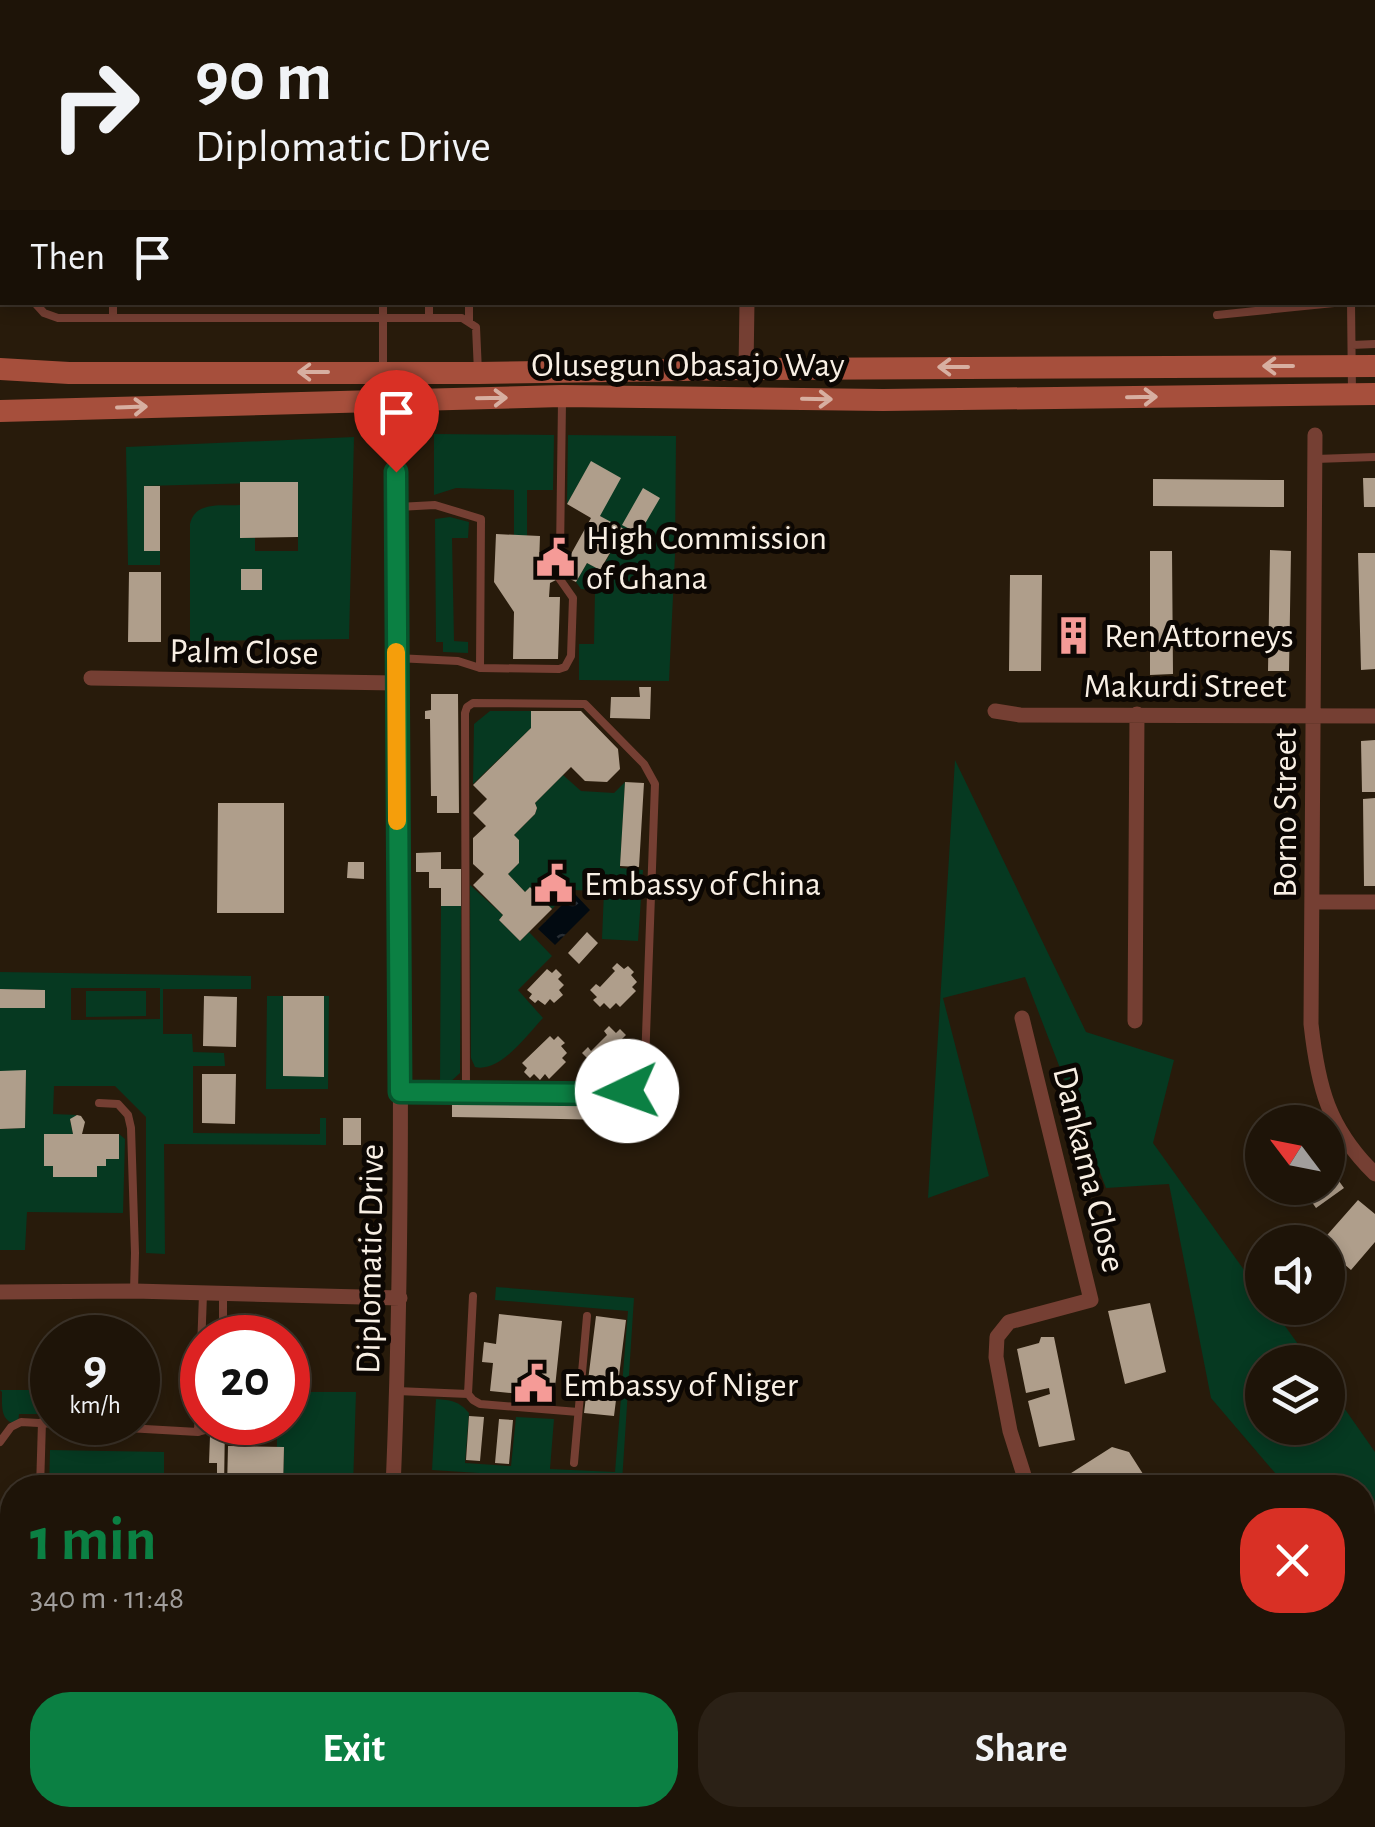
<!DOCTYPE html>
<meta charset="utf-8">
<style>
body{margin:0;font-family:"Alegreya Sans",sans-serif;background:#2b2116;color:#f1f3f6;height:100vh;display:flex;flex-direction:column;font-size:38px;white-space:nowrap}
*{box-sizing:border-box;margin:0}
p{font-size:32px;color:#a19e9c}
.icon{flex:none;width:55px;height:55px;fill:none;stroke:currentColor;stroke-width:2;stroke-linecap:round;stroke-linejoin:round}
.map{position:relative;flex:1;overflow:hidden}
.panel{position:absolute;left:0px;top:1475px;width:1375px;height:352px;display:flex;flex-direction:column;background:#1e1408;border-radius:40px 40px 0 0;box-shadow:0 5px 15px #0003,0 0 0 2px #3c3329}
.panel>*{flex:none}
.hud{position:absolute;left:0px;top:0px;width:1375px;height:305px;box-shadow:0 5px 15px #0003,0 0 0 2px #3c3329;background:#1e1408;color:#f1f3f6;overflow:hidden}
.needle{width:65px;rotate:302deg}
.tools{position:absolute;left:1245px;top:1105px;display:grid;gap:20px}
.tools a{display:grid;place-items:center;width:100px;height:100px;border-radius:50%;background:#1e1408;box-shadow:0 5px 15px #0003,0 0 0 2px #3c3329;font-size:50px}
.speed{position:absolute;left:30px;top:1315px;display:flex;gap:20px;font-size:50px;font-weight:700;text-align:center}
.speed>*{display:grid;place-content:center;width:130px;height:130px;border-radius:50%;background:#1e1408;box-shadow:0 5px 15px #0003,0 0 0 2px #3c3329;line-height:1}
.speed small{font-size:25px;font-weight:400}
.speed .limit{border:15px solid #d22;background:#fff;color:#111}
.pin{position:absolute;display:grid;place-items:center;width:85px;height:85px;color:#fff;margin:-102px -42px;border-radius:50% 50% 50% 0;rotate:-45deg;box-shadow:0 0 10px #0007}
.pin .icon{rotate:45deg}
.me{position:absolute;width:110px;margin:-55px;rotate:267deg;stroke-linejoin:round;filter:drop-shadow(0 0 8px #0008)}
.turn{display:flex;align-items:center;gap:35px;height:210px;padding:0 30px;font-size:45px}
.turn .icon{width:130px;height:130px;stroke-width:2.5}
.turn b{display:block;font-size:70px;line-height:85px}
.then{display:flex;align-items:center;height:95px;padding:0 30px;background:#0003;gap:20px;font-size:38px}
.round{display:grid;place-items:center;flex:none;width:105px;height:105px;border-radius:40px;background:#2b2116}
.head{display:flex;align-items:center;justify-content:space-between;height:170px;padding:0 30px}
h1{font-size:60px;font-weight:700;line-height:75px;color:#0b8043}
.button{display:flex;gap:20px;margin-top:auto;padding:20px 30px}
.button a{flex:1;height:115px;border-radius:40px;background:#0b8043;color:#fff;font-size:40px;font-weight:700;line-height:115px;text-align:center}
.button a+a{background:#2b2116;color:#f1f3f6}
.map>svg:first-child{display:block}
</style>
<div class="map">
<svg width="1375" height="1827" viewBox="0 0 1375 1827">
<defs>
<pattern id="water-ripples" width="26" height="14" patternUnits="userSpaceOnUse" patternTransform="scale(2.5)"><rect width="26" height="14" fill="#020a11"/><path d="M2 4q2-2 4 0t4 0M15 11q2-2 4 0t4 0" fill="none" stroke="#282e34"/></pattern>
</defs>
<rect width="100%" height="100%" fill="#281b0b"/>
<path fill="#063921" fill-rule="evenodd" d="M434,434L554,435L553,490H527V536L514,535V490L456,488L434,495Z
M568,435L676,436L675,554L669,681L579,680V644H594L595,590L581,589L576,582L587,563L601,570L623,530L600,516L591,462L567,504Z
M354,437L349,639L190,641V524C195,501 221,506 240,505L241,538H255V551H298V482L144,486V550L160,551V565H128L126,447Z
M450,517L469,522L468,538H452L454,641L468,642V653L443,652V642H436L435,519Z
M490,711H531V728L473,784L474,724Z
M955,760L1086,1032L1174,1060L1153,1143L1262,1295V1308H1272L1311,1362H1262V1428H1328V1385L1375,1452V1573L1367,1581L1362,1576V1488L1287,1487L1211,1398L1169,1184L1106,1188L1025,977L943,998L989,1176L928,1198Z
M563,775L581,791L614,793L625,782L620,868L643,870L638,941L602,939L604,891L571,890L552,909L530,887L525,892L508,874L519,863V841L514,835L535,814L537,808L535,803Z
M470,885L503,915L499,920L520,941L529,932L552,956L518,990L543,1018C527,1035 500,1073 475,1067L471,1058Z
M441,906H461L460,1073L448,1084H440Z
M0,972L251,976V989H163V1034H192L193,1052L224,1053L225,1066H193V1133L320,1134V1118H326V1145L164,1144L165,1254L146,1253V1117L115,1086H54L53,1114L77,1115L70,1120L73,1134L44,1135V1166H53L54,1177H96L97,1166L106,1159H119V1134L125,1139L123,1213L27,1212L25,1250H0V1129L25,1128L26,1071H0V1008H45V990L0,989ZM71,988H160V1019L71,1020Z
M86,991H146V1016L86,1017Z
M267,996H283V1076H324V996H329L328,1089H266Z
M496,1287L634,1298L622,1482L432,1470L436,1399C451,1400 459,1401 469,1413L465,1463L511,1466L516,1417L554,1419L550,1469L615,1472L628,1311L495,1300Z
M0,1390H52V1414H19L18,1424C0,1423 2,1406 2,1392Z
M298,1392H356L353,1487H283L284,1447H277V1423L288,1422V1416L297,1415Z
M50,1450L164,1452V1476L211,1477V1487L49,1488Z
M16,1815H119L112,1827H15Z"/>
<path fill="url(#water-ripples)" d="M574,893L590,910L555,945L538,929Z"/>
<path fill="#af9e8b" d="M591,461L621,478L600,516L624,529L600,570L587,563L576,582L564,576L550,583L549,597H560L558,659H513L514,612L494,582L496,534L540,536L539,564L566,551L571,554L591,518L567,504Z
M1363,478H1375V507H1364Z
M1153,479L1284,480V507L1153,506Z
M240,482H298V537L240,538Z
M144,486H160V551H144Z
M643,488L660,498L639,534L622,525Z
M1270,550L1291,551L1289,671H1268Z
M1150,551H1172L1173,674L1150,675Z
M1358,553H1375V669L1361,670Z
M241,569H262V590H241Z
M129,572H161V642H128Z
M1010,575H1042L1041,671H1009Z
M639,687H651L650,719L610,718L611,697H640Z
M431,694H458L459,813H437V796H431L430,719H425V711L431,710Z
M531,711H581L618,749L620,769L607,782L585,781L571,767L535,803L537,808L535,814L514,835L519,840V863L508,874L525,892L530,887L552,909L520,941L499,920L503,915L473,885L484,874L473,864V838L486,826L473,813L487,799L473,785L531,728Z
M1375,740V792H1362L1361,741Z
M625,782L644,783L639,867L620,866Z
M1375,798V886H1364L1363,799Z
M218,803H284V913H217Z
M441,852V869H461V906H441V888H429V872H416V853Z
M348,862H364V879L347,878Z
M587,932L598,943L579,964L568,953Z
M617,963L624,969L628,966L634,972L631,975L637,982L632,987L636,991L620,1007L616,1003L610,1009L604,1003L600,1007L593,1000L597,997L590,990L596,984L600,987L615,971L612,968Z
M547,969L552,973L556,969L562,975L558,979L564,985L559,990L563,995L554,1003L550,999L545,1005L538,1000L535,1003L529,998L532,994L527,990Z
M0,989L45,990V1008H0Z
M204,996L237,997L236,1047L203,1046Z
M283,996H324V1077L283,1076Z
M609,1026L616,1033L620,1029L626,1035L622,1039L629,1045L624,1051L627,1055L611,1071L607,1067L602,1072L595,1066L592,1070L585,1064L589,1060L582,1053L588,1047L591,1051L607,1035L604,1031Z
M550,1036L554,1040L558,1036L565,1043L561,1046L567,1053L562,1058L566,1062L549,1079L545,1074L540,1080L534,1074L530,1078L524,1072L527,1068L522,1063Z
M26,1070L25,1128L0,1129V1071Z
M202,1074H236L235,1124L202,1123Z
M452,1101L614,1104L613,1120L452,1117Z
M77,1115L81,1116L85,1122L82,1134H119V1159H106V1166H97V1177H53V1166H44V1134H73L70,1119Z
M343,1118H361V1145H343Z
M1328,1166L1344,1188L1316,1208L1302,1188H1328Z
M1358,1200L1375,1214V1242L1351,1270L1328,1250V1242H1321Z
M1150,1303L1166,1372L1125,1384L1108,1311Z
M499,1314L562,1321L554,1397L490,1391L493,1363L482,1362L484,1342L496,1344Z
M596,1316L626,1320L614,1416L584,1413Z
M1041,1337H1054L1075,1440L1039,1447L1028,1401L1050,1394L1049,1388L1026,1393L1017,1349L1039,1343Z
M469,1416L484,1417L480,1461L466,1460Z
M499,1419L513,1420L509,1464L495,1463Z
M218,1422H225L224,1488H208L209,1482H217V1463H209L210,1436H218Z
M228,1446L284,1447L283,1488H227Z
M1112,1447L1129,1452L1152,1488H1061L1057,1482Z
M0,1607L7,1608L3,1681H0Z
M1,1778H12V1815H16L15,1827H0Z
M129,1815H167L187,1827H148Z
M313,1815H344L343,1827H313Z"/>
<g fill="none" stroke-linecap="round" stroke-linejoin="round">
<path stroke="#753f33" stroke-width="8" d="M34,302L44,313L58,318H462L476,327L478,372
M113,302V318
M429,302V318
M469,302V321
M1351,302L1352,393
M1217,315L1344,302
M1352,345L1375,344
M383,372V302
M1315,459L1375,457
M398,507L435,505L481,519L480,668
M560,554L562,401
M396,658L458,661L480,668L559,669L565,667L571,656L573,598L559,578
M400,1092L615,1094C633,1090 639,1080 645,1063L655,784L644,764L585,704L473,703L467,707L465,713L466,1092
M99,1103L118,1104L128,1115L131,1128L135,1253L134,1291
M221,1338L223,1333V1295
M397,1391L468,1394L473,1400L480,1404L578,1412
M468,1394L473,1296
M198,1432L203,1294
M0,1442L11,1427L21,1422L198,1432L209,1429L211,1422
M574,1463L587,1316
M40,1488L42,1422
M0,1584L12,1594
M0,1718L12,1700
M0,1751L12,1760
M240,1815L259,1827
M1054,1827L1065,1815"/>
<path stroke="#753f33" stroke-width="15" d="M478,2V0
M746,369L747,302
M1315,435L1311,1024C1318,1087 1328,1128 1375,1174
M91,678L396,683
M995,711L1020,715L1375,716
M1313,902H1375
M1022,1018L1091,1300L1009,1322L997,1337L996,1357L1010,1431L1028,1488
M1135,1021L1137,714
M0,1292L134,1291L400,1298
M393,1488C407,1162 397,835 397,509C396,463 395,418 396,372
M1362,1812L1375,1823
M926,1815L932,1827
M377,1827L378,1815
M1214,1827L1224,1815"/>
<path stroke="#a64f3c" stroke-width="22" d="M0,369L69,373H478L746,369L1375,366
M0,411L562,396L883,400L1375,394"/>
</g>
<defs><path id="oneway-shaft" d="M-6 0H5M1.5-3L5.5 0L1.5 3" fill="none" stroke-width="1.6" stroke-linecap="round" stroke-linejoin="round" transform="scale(2.5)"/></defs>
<g stroke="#d7afa1">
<use href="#oneway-shaft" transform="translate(1278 366) rotate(-180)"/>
<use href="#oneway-shaft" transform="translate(953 367) rotate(180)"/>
<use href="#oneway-shaft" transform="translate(313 372) rotate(180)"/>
<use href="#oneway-shaft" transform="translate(1142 397) rotate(-1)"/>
<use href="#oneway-shaft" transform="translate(492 398) rotate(-1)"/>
<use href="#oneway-shaft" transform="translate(817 399) rotate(1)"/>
<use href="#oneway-shaft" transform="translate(132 407) rotate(-2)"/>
</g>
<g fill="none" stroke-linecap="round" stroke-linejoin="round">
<defs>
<path id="route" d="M396,472L400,1092L616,1094L627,1091"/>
</defs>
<use href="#route" stroke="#07532c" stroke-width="25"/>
<use href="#route" stroke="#0b8043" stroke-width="18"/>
<path stroke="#f59e0b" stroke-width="18" d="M396,652L397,821"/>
</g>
<defs>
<symbol id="civic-bare" viewBox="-9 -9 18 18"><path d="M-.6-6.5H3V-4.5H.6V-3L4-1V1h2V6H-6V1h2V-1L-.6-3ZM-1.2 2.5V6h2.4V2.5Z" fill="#f59b97" stroke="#0c0703" stroke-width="2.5" paint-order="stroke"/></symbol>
<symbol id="building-bare" viewBox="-9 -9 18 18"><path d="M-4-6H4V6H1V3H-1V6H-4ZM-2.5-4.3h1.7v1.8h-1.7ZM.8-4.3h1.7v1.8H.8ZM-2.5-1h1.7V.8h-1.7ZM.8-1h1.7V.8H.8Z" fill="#f59b97" stroke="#0c0703" stroke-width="2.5" paint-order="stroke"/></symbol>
</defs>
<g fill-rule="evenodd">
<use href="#civic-bare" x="528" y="530" width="55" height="55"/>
<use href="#building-bare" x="1046" y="608" width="55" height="55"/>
<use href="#civic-bare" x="526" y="856" width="55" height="55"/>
<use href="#civic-bare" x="506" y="1356" width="55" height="55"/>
</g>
<g text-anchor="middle" stroke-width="10" stroke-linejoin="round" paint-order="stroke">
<g font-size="35" fill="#f8efe4" stroke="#0c0703">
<text x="688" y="376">Olusegun Obasajo Way</text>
<text transform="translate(244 651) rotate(1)" y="12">Palm Close</text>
<text x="1185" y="697">Makurdi Street</text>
<text transform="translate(1284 813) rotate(-90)" y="12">Borno Street</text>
<text transform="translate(1090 1169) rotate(76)" y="12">Dankama Close</text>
<text transform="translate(369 1259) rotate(-89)" y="12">Diplomatic Drive</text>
</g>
<g font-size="35" fill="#f8efe4" stroke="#0c0703" text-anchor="start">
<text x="586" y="549">High Commission<tspan x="586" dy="40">of Ghana</tspan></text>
<text x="1104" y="647">Ren Attorneys</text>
<text x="584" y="895">Embassy of China</text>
<text x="563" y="1396">Embassy of Niger</text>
</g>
</g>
</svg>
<div class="tools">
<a><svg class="needle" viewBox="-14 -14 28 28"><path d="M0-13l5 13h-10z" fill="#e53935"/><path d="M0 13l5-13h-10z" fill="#a19e9c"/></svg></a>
<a><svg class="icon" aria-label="sound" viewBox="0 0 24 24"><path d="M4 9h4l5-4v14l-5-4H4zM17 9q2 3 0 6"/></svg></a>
<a><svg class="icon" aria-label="layers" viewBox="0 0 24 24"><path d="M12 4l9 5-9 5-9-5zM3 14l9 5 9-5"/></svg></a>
</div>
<div class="speed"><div>9<small>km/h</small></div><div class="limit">20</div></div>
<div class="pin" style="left:396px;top:472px;background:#d93025"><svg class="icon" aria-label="arrive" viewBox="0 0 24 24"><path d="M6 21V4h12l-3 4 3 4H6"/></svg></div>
<svg class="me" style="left:627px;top:1091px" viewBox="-20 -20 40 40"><circle r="19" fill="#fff"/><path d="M0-13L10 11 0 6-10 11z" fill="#0b8043"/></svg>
<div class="hud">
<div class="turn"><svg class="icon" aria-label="right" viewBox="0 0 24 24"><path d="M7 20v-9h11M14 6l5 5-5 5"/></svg><div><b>90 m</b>Diplomatic Drive</div></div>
<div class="then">Then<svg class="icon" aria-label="arrive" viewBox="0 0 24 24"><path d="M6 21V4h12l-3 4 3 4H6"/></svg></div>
</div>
<section class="panel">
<div class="head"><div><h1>1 min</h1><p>340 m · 11:48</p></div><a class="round" style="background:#d93025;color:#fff"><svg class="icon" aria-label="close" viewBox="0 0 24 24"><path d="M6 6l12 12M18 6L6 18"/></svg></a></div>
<div class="button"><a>Exit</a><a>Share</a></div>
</section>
</div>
